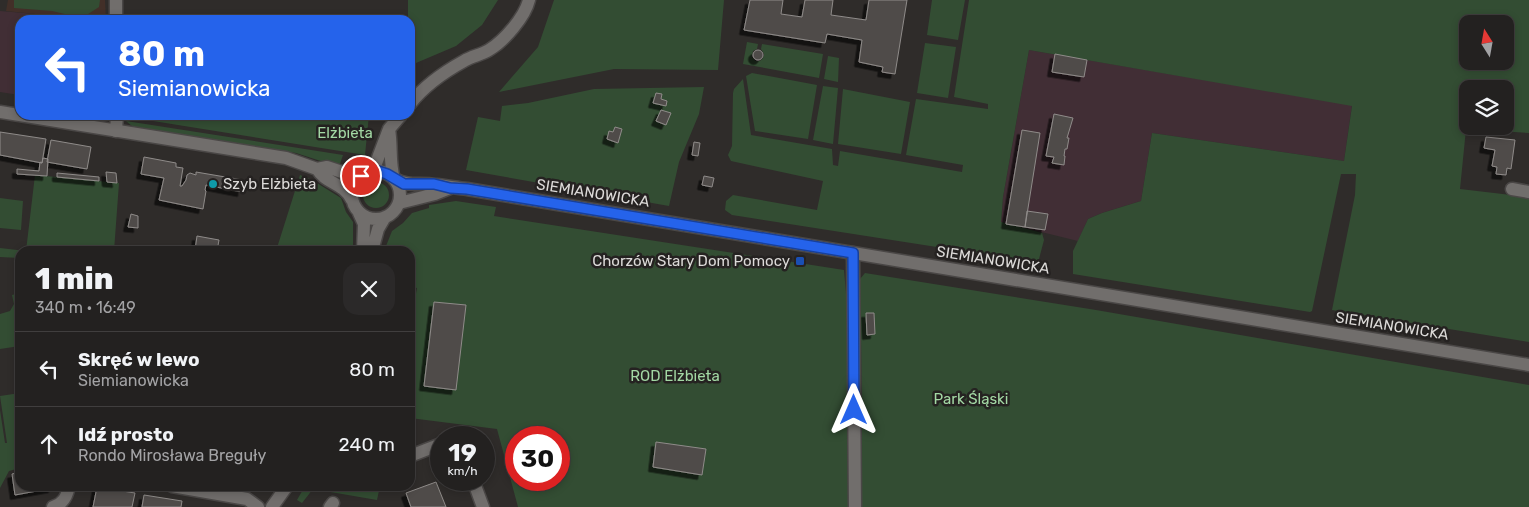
<!DOCTYPE html>
<html lang="pl">
<meta charset="utf-8">
<style>
body{margin:0;font-family:Rubik,sans-serif;background:#2b2929;color:#f1f3f6;height:100vh;display:flex;flex-direction:column;font-size:19px;white-space:nowrap}
*{box-sizing:border-box;margin:0}
p{font-size:16px;color:#a3a3a5}
.icon{flex:none;width:28px;height:28px;fill:none;stroke:currentColor;stroke-width:2;stroke-linecap:round;stroke-linejoin:round}
.map{position:relative;flex:1;overflow:hidden}
.side{position:absolute;left:15px;top:246px;width:400px;height:245px;display:flex;flex-direction:column;background:#232120;border-radius:15px;box-shadow:0 2px 8px #0003,0 0 0 1px #403e3e}
.side>*{flex:none}
.hud{position:absolute;left:15px;top:15px;width:400px;height:105px;border-radius:15px;box-shadow:0 2px 8px #0003,0 0 0 1px #403e3e;background:#2563eb;color:#fff;overflow:hidden}
.needle{width:32px;rotate:349deg}
.tools{position:absolute;left:1459px;top:15px;display:grid;gap:10px}
.tools a{display:grid;place-items:center;width:55px;height:55px;border-radius:10px;background:#232120;box-shadow:0 2px 8px #0003,0 0 0 1px #403e3e;font-size:25px}
.speed{position:absolute;left:430px;top:426px;display:flex;gap:10px;font-size:25px;font-weight:700;text-align:center}
.speed>*{display:grid;place-content:center;width:65px;height:65px;border-radius:50%;background:#232120;box-shadow:0 2px 8px #0003,0 0 0 1px #403e3e;line-height:1}
.speed small{font-size:12px;font-weight:400}
.speed .limit{border:8px solid #d22;background:#fff;color:#111}
.pin{position:absolute;display:grid;place-items:center;width:42px;height:42px;color:#fff;margin:-21px;border:2px solid #fff;border-radius:50%;box-shadow:0 1px 5px #0007}
.me{position:absolute;width:55px;margin:-28px;rotate:0deg;stroke-linejoin:round;filter:drop-shadow(0 0 4px #0008)}
.turn{display:flex;align-items:center;gap:18px;height:105px;padding:0 20px;font-size:22px}
.turn .icon{width:65px;height:65px;stroke-width:2.5}
.turn b{display:block;font-size:35px;line-height:42px}
.round{display:grid;place-items:center;flex:none;width:52px;height:52px;border-radius:15px;background:#2b2929}
.overview{display:flex;align-items:center;justify-content:space-between;height:85px;padding:0 20px}
h1{font-size:30px;font-weight:800;line-height:38px}
ul{padding:0;list-style:none}
li{display:flex;align-items:center;gap:15px;height:75px;padding:0 20px;border-top:1px solid #403e3e}
li div{flex:1}
li b{display:block;font-size:19px}
li em{font-style:normal}
.map>svg:first-child{display:block}
</style>
<div class="map">
<svg width="1529" height="507" viewBox="0 0 1529 507">
<defs>
<filter id="shadow"><feDropShadow dx="-4.5" dy="4.5" stdDeviation="0" flood-color="#0009"/></filter>
</defs>
<rect width="100%" height="100%" fill="#2f2c2a"/>
<path fill="#412e35" d="M0,11L36,14L34,20H20V88L19,95L0,92Z
M1029,50L1352,105L1344,161L1152,133L1141,201L1102,213L1088,219L1078,241L1001,222L1003,197Z"/>
<path fill="#422f28" d="M8,0H105L106,20H34L35,14L6,11Z"/>
<path fill="#334d33" fill-rule="evenodd" d="M14,0H100L99,7L82,18L52,11L14,8Z
M408,0H498L482,25L456,46L416,63L410,62V20H408Z
M554,0H724L718,70L614,69L499,92L538,47Z
M932,0H965L958,40L927,35Z
M969,0H1529V133L1466,129L1460,189L1529,197V342L1332,310L1355,195L1356,174H1341L1312,311L1310,312L1073,274V251L1088,219L1102,213L1141,201L1152,133L1344,161L1352,106L1029,50L1003,197L1001,222L1042,233L1044,240L1039,259L1033,262L732,215L725,210L726,201L733,195L817,210L823,181L731,161L728,155L732,146L733,93L734,89L743,79L751,135L832,149L833,165L838,166L840,151L962,172L963,165L906,155L916,99L988,109V104L954,97ZM1468,24H1505V61H1468ZM1468,89H1505V126H1468Z
M747,42L758,44L757,49L753,51L752,57L755,61H760L763,58L764,54L761,49L762,44L823,54L819,78L743,64Z
M925,43L956,47L948,98L917,93Z
M828,56L839,58L838,82L824,79Z
M752,73L817,85L808,139L755,131L746,76Z
M823,86L838,88L833,144L813,140Z
M704,87L699,114L679,162L669,206L466,170L478,117L500,121L502,106L528,103L594,89Z
M843,89L910,102L901,154L838,144Z
M128,115H369L365,155L128,117Z
M126,121L343,155L340,164L337,163L336,166L296,153L146,129L132,126Z
M35,175L119,183L114,251H20V258L0,257V248L26,251Z
M300,175L312,180L341,198L346,212L353,222V251H276Z
M363 195a13 13 0 1 1 26 0a13 13 0 1 1-26 0Z
M0,198L23,201L21,230L0,228Z
M456,201L496,207L494,216L844,270L848,317L847,410L848,507H518L497,429L410,418V299H415L417,288L410,287V251H384L392,231L403,223L412,213L429,208V205ZM516,438H559V480H516Z
M865,273L1096,310L1529,385V507H862V399L860,279Z
M20,293V346L0,349V314L10,311L14,304L12,295Z
M20,393V468L9,471L0,488V410L5,443H7L0,396Z
M305,486H380L377,500L313,489L302,503L297,500Z"/>
<path fill="#4f4c4a" stroke="#8f8b89" filter="url(#shadow)" d="M750,0H783L781,14L802,17L805,0H833L831,15L866,20L869,0H907L895,74L882,72L883,67L859,62L862,40L827,34L825,43L744,30Z
M753 55a5 5 0 1 1 10 0a5 5 0 1 1-10 0Z
M1055,54L1087,60L1084,77L1052,72Z
M656,93L662,94L661,99L667,101L666,106L653,103Z
M661,110L671,113L666,125L656,121Z
M1054,114L1073,118L1067,138H1069L1067,149H1065L1064,156H1065L1064,165L1052,163L1054,157L1046,156Z
M615,127L622,129L618,143L607,139L609,131L613,132Z
M1022,130L1040,133L1025,227L1006,224Z
M0,132L46,139L42,163L0,155Z
M1486,137L1515,140L1511,169L1507,168L1506,175L1496,174L1497,167L1492,166L1495,150L1484,148Z
M51,140L91,147L87,169L47,162Z
M694,142L700,143L698,156L692,155Z
M144,157L176,163V167L183,168L180,186H182L186,180L187,175L190,173L196,175V172L243,180L242,192L206,185L205,190L206,191L203,209L159,200L164,178L141,174Z
M43,158L48,159L47,176L17,174V169L39,171L40,162L42,163Z
M106,172L116,173L117,183L107,182Z
M57,173L99,177V181L57,177Z
M704,176L714,178L712,187L702,185Z
M1027,211L1048,214L1045,230L1025,227Z
M131,214L138,216V228L128,227Z
M197,236L219,240L217,251L195,250Z
M434,302L466,305L456,390L424,386Z
M866,313H874L875,334L867,335Z
M656,442L706,449L702,475L653,467Z
M20,472V486H53V488L15,495L12,474Z
M436,482L446,507H411L406,493Z
M97,487L135,493L132,507H93Z
M144,495L182,501L181,507H142Z"/>
<g fill="none" stroke-linecap="round" stroke-linejoin="round">
<defs>
<path id="street" d="M116,0V20
M410,104C424,86 444,72 464,61C472,56 481,55 489,50C504,41 525,17 529,0
M389,129C392,146 389,163 394,179
M116,131L117,115
M373,171L389,129L401,115
M1512,189L1529,192
M853,253L855,507
M410,456L441,444
M473,480L483,507
M172,486L247,499L258,507
M53,507C63,504 67,497 69,486
M330,507L333,503"/>
<path id="secondary" d="M0,112L286,158L317,169L327,167L351,175L365,174
M317,169C326,184 343,182 352,200
M352 195a24 24 0 1 1 48 0a24 24 0 1 1-48 0Z
M394,179C410,187 420,182 436,185C447,186 457,188 467,189L1529,365
M399,203L435,194L450,188
M359,213L364,224L363,251
M372,251L378,229L385,217
M272,507L287,486"/>
</defs>
<use href="#street" stroke="#4a4746" stroke-width="15"/>
<use href="#secondary" stroke="#4a4746" stroke-width="15"/>
<use href="#street" stroke="#716e6c" stroke-width="12"/>
<use href="#secondary" stroke="#716e6c" stroke-width="12"/>
</g>
<g fill="none" stroke-linecap="round" stroke-linejoin="round">
<defs>
<path id="route" d="M361,176L369,172L378,171L387,174L404,184H434L450,188L467,189L853,253L854,410"/>
</defs>
<use href="#route" stroke="#184099" stroke-width="12"/>
<use href="#route" stroke="#2563eb" stroke-width="9"/>
</g>
<circle fill="#0f9aa8" stroke="#252221" stroke-width="2" cx="213" cy="184" r="5"/>
<rect fill="#1a4fb4" stroke="#252221" stroke-width="2" x="795" y="256" width="10" height="10" rx="2.5"/>
<g text-anchor="middle" stroke-width="5" stroke-linejoin="round" paint-order="stroke">
<g font-size="15" fill="#a3d8a4" stroke="#252221">
<text x="345" y="138">Elżbieta</text>
<text x="675" y="381">ROD Elżbieta</text>
<text x="971" y="404">Park Śląski</text>
</g>
<g font-size="15" fill="#dcdad8" stroke="#252221" text-anchor="start">
<text x="223" y="189">Szyb Elżbieta</text>
<text x="790" y="266" text-anchor="end">Chorzów Stary Dom Pomocy</text>
</g>
<g font-size="15" fill="#dcdad8" stroke="#252221">
<text transform="translate(593 193) rotate(9)" y="5">SIEMIANOWICKA</text>
<text transform="translate(993 260) rotate(9)" y="5">SIEMIANOWICKA</text>
<text transform="translate(1392 326) rotate(9)" y="5">SIEMIANOWICKA</text>
</g>
</g>
</svg>
<div class="tools">
<a><svg class="needle" viewBox="-14 -14 28 28"><path d="M0-13l5 13h-10z" fill="#e53935"/><path d="M0 13l5-13h-10z" fill="#a3a3a5"/></svg></a>
<a><svg class="icon" aria-label="layers" viewBox="0 0 24 24"><path d="M12 4l9 5-9 5-9-5zM3 14l9 5 9-5"/></svg></a>
</div>
<div class="speed"><div>19<small>km/h</small></div><div class="limit">30</div></div>
<div class="pin" style="left:361px;top:176px;background:#d93025"><svg class="icon" aria-label="arrive" viewBox="0 0 24 24"><path d="M6 21V4h12l-3 4 3 4H6"/></svg></div>
<svg class="me" style="left:854px;top:410px" viewBox="-20 -20 40 40"><path d="M0-17L14 15 0 8-14 15z" fill="#2563eb" stroke="#fff" stroke-width="4"/></svg>
<div class="hud">
<div class="turn"><svg class="icon" aria-label="left" viewBox="0 0 24 24"><path d="M17 20v-9H6M10 6l-5 5 5 5"/></svg><div><b>80 m</b>Siemianowicka</div></div>
</div>
<section class="side">
<div class="overview"><div><h1>1 min</h1><p>340 m · 16:49</p></div><a class="round"><svg class="icon" aria-label="close" viewBox="0 0 24 24"><path d="M6 6l12 12M18 6L6 18"/></svg></a></div>
<ul>
<li><svg class="icon" aria-label="left" viewBox="0 0 24 24"><path d="M17 20v-9H6M10 6l-5 5 5 5"/></svg><div><b>Skręć w lewo</b><p>Siemianowicka</p></div><em>80 m</em></li>
<li><svg class="icon" aria-label="ahead" viewBox="0 0 24 24"><path d="M12 20V5M6 11l6-6 6 6"/></svg><div><b>Idź prosto</b><p>Rondo Mirosława Breguły</p></div><em>240 m</em></li>
</ul>
</section>
</div>
